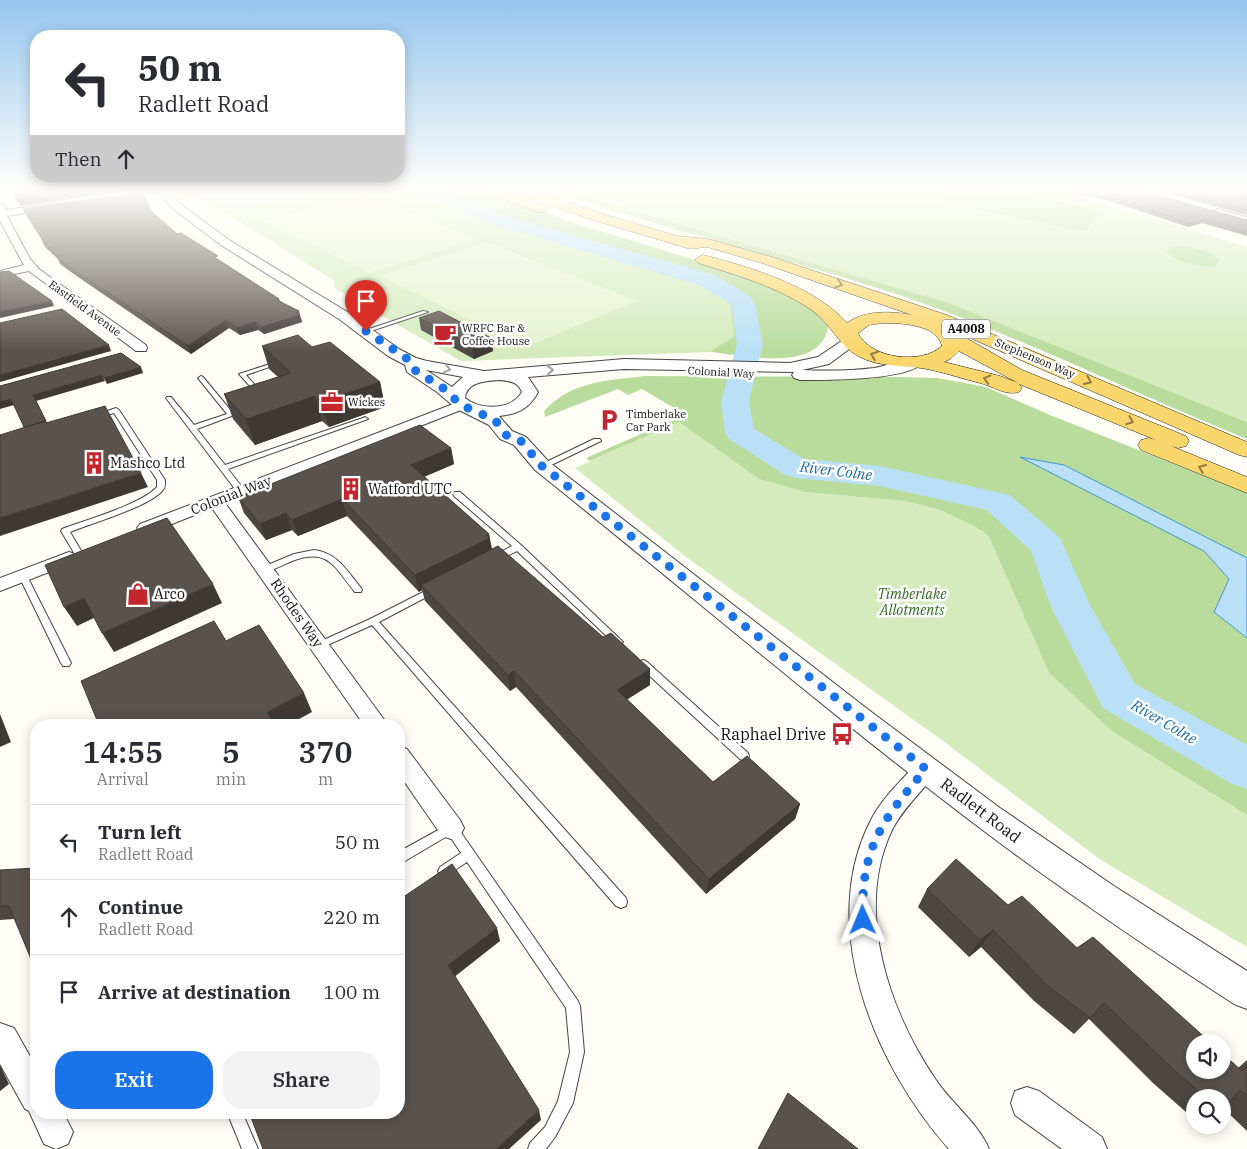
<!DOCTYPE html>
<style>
body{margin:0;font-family:"IBM Plex Serif",serif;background:#f2f2f3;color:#2b2b33;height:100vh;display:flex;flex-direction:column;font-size:19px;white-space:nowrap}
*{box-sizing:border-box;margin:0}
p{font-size:16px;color:#7c7c81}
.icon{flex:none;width:28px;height:28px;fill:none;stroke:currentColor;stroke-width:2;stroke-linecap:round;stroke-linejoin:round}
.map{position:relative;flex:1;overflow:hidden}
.side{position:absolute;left:30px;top:719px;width:375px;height:400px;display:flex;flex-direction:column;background:#fff;border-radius:20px;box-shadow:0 2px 12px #0003}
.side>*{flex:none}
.hud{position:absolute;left:30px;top:30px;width:375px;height:152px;border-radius:20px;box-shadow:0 2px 12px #0003;background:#fff;color:#2b2b33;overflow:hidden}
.fabs{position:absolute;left:1186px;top:1034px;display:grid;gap:10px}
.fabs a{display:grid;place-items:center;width:45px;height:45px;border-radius:50%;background:#fff;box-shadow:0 2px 12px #0003;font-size:25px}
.pin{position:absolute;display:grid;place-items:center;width:42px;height:42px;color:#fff;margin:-51px -21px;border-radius:50% 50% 50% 0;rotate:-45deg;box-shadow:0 0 5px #0007}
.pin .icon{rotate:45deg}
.me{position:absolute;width:55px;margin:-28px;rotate:359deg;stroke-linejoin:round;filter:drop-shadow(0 0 4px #0008)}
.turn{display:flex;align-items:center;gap:18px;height:105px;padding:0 25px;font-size:22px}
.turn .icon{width:65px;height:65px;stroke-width:2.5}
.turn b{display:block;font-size:35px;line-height:42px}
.then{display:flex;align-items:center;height:48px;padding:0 25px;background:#0003;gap:10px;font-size:19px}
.eta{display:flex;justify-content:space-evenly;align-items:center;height:85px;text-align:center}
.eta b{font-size:30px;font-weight:600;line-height:35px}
.button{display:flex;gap:10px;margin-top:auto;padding:10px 25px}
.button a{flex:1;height:58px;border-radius:20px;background:#1a73e8;color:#fff;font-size:20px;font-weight:600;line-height:58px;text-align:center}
.button a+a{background:#f2f2f3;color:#2b2b33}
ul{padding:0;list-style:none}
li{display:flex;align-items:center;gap:15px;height:75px;padding:0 25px;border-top:1px solid #e1e1e2}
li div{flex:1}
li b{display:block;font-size:19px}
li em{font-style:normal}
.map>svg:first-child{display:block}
</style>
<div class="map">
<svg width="1247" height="1149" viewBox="0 0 1247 1149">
<rect width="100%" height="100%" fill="#fffdf5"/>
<path fill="#d5ebbd" d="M170,191H203L214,195L231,194L218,191H432L473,211L552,237L681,276L712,290L730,304L734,336L710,352L461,361L334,288L335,281L201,198V196L177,198Z
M579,191H944L939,195L947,203L1075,230L1067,203L1000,191H1064L1247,247V422L949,303L617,206Z
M679,422L759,479L805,492L904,501L940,510L977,527L988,535L1049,673L1113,732L1247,815V947L1101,860L939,738L686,557L575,468Z"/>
<path fill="#b9dc9c" d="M432,191H490L574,223L721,268L754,280L793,298L815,312L828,327C820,374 743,355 710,352L734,336L730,304L712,290L681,276L504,223L455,204Z
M555,191H579L617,206L949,303L1247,422V439C1133,393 1022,337 905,297C789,258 670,232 555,191Z
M944,191C962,191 981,189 999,191C1017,192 1089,205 1101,214L1085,230H1075L947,203L939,194Z
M1185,246L1209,252L1219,260L1214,267C1199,265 1175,264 1166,251L1172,247Z
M644,376L901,377L937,378L986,387L1050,415L1247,493V558L1064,465L1022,457L1204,551L1229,579L1214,612L1247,638V815L1113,732L1049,673L988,535L976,527L940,510L904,501L805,492L759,479L679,422L590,461L586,458L680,417L681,412L642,389L628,395L618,389L545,417L544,411C572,381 605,381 644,376Z"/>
<path fill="#e6f2cf" d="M365,195L478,239L369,273L262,221Z
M487,242L637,301L526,347L380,276Z"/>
<path fill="#b9e0f7" stroke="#3f96cf" d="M1020,457L1064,465L1247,558V638L1214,612L1229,579L1204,551Z"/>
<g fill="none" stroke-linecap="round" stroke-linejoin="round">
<path fill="#b9e0f7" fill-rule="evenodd" d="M197,191H303L300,195C280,200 210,210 197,191Z
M419,191H443L508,217L715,275L750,296L754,301L763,344L749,401L754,429L804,459L880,466L1010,495L1060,538L1091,607L1135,684L1247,745V789L1230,783L1103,708L1051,607L1031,551L987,510L880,486L796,478L785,475L729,439L725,433L721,401L737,344L731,304L699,285L494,225L422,195Z"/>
<defs>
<path id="service" d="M423,311L428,312L368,332L363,331Z
M276,362L281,363L246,375L262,393V395H258L239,374Z
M201,376L203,377L232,412L242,409L245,411L197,429L225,465L363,418L365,417L368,419L228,469L245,491L241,493H238L166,398L167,397H171L194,425L227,414L198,378Z
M116,408L119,410L165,480C165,484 166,487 162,491C148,507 92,523 70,532L83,554L79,557L76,556L61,531L62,529C86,520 142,504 157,487V480L114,413L99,417L96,415Z
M594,439H600L601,441L545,468H539L538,466Z
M454,492H460L521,545L621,640L623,642L621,644H615L517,551L499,560H493L492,558L493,556L512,546L454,496L453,494Z
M314,550C338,553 347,571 361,588L362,590L361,592H355C334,567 329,547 292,561C283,565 275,569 266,572L262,569L263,567L294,554Z
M23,573L27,576L71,663L69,666H63L61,663L19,576Z
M433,587L437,590L436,592L379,622L626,898L627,902L626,906L621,908L616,906L372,625L323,647H317L315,645L317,643L370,619Z
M643,660L646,661L748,753L749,756L748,759L744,761L740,759L640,667L638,664L640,661Z
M451,823L455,824L578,1001L580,1006L584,1052L573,1103L555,1137L546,1149H528L530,1143L545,1127L558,1101L570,1052L566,1008L467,862L444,877L440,875L438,871L440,867L461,853L449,835L405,861L401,863L399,862V848L402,850Z
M227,1112H242L258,1149H242Z"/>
<path id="minor" d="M1139,191H1151L1177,201L1173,204L1140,193Z
M0,203L5,206L6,214L30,259L40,270L146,345L147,348L146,351H136L29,271L0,277V271L24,265L0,221Z
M1217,209L1247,217V223L1214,214L1212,212Z
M461,401L466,402L468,405L466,408L225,503L388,725H364L212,508L152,532L146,533L140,532L137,528L140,524Z
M69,552L75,554L78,558L75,562L0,591V578Z
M399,746L407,749L460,820L464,828L460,836L451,839L442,836L399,774Z
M926,759L934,762L938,769L934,776C920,793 902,810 892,830C854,910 889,1011 936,1080C952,1104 979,1124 989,1149H949C875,1066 815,925 872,818C883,797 902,780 918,762Z
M0,1023L14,1028L36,1067V1112H63L73,1132L68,1144L56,1149L44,1144L29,1111L25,1109L0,1064Z
M1027,1087L1039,1091L1102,1137L1107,1149H1062L1015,1115L1011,1103L1015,1091Z"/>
<path id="tertiary" d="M155,191H166L184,207L229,240L349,313L399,349L416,358L427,361L484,371L624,359L790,363L818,357L846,338H856L859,341L856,344L829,364L802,370C826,371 850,371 874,368C887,366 909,356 921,359L923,362C910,381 823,380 800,380L794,378L792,375L794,372L624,369L528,377L538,392C529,409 518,414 499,416L512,431L526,437L549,462L870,711L1000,808L1114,886L1247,971V1009L1234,1004C1148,948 1062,890 980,828C828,713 684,589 535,470L514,445L500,439L489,425L457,409L437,392L407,372L405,365L388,356L339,319L221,245L177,212ZM426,370L463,377L452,387ZM500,380C510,381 518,382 522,392C511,411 480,410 465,398C467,381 487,381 500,380Z
M55,203L60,206L59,208L0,217V211Z"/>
<path id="primary" d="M491,191H508L546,206L548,209L546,212H536L492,194Z
M518,191H536L603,214L677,236L708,239L772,257L947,315L1247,442V457L1239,455L954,331L1022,370L1186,436L1189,441L1186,446L1178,448L1171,446L1247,477V493L1141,450L1138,445L1141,440L1149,438L1156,440L1019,384L1022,388L1019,392C1005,396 993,386 980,383C960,378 940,371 921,368C899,365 878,367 858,356C841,347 830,324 813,311C779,287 736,275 698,263L695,260L698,257L703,255C750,267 814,286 847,323C865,310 891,311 912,315L762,263L707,247C699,247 694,250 687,248L593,220L519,194ZM883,323C901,323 937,324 942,346C922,365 870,359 858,333L869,325ZM959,351L1018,383L1000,376L944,362L950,359Z"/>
</defs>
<use href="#service" stroke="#444" stroke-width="2"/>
<use href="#minor" stroke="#444" stroke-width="2"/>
<use href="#tertiary" stroke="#444" stroke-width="2"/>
<use href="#primary" stroke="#222" stroke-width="1"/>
<use href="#service" fill="#fff" fill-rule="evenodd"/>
<use href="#minor" fill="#fff" fill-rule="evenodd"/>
<use href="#tertiary" fill="#fff" fill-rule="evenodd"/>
<use href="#primary" fill="#f9d66b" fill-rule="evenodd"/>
</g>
<path fill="#4d4742" d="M1070,191H1141L1247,220V236L1202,223L1188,227L1122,205Z
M1158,191H1247V215Z
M23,209L151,211L177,234L219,260L279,299L280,301L301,319L302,322L264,334L258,330L240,335L229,328L191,354L78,277L60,264L58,259L45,247L42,240L26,215Z
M419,318L491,338L493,351L474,359L421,330Z
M262,346L312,347L380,382L385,407L329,427L322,421L255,445L233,419L224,394L278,377L269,369Z
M451,448L454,464L424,477L489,534L492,549L650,685L627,699L713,782L800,804L795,819L706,894L516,687L510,691L425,601L422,590L419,592L347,516L298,536L292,530L266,540L244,513L238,497Z
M0,870L14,919L0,920Z
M927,889L1008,905L1077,948L1238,1068L1247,1060V1131L1224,1109L1222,1098H1195V1120L1153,1083L1089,1019L1074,1034L1034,1001L981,947L969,957L918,907Z"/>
<path fill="#3f3936" d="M80,191H129L20,206L17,200Z
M1204,219L1202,223L1188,227L1190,223Z
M52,301L54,306L0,318V312Z
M299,311L302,322L264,334L262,327Z
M226,320L229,328L191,354L188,346Z
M255,322L258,330L240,335L237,328Z
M491,338L493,351L474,359L472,346Z
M109,345L111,351L0,382V375Z
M141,367L143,373L107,384L104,378Z
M102,375L105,381L36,401L49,427L28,434L33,395Z
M380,382L385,407L329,427L321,402Z
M315,396L322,421L255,445L246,419Z
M11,399L14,405L0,409V402Z
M451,448L454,464L414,481L411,465Z
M141,473L148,487L0,536V518Z
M342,499L347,516L298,536L292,520Z
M286,513L292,530L266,540L260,524Z
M489,534L492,554L421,585L422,590L419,592L415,575Z
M213,584L222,603L114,652L102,633Z
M84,598L96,617L77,626L64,607Z
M650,669V685L617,706V690Z
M514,671L516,687L510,691L508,675Z
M304,693L312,712L288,725H273L267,712Z
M0,714L11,742L0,747Z
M800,804L795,819L706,894L709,879Z
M497,928L500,941L453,978L448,965Z
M993,930L981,947L969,957L980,940Z
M0,1065L9,1084L0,1091Z
M539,1110L541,1120L509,1149H496Z"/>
<path fill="#5a524d" stroke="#3f3936" d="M15,191H80L17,200L15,197Z
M1085,191H1141L1247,220V231L1204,219L1190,223L1124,201Z
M1174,191H1247V210Z
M142,192L151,211L177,234L181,233L218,256L214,257L279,299L277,300L299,311L296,312L300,315L262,327L255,322L237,328L226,320L188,346L74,270L57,257H59L42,240L43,239L23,209Z
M9,271L52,301L0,312V272Z
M62,309L109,345L0,375V323Z
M439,311L491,338L472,346L419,318Z
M298,335L312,347L330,342L380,382L321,402L315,396L246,419L224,394L291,373L262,346Z
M121,353L141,367L104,378L102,375L33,395L46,421L24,427L11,399L0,402V386Z
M105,406L141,473L0,518V435L45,421L46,423Z
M420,425L451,448L411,465L489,534L487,535L490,538L415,575L342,499L292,520L286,513L260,524L238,497Z
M167,518L213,584L102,633L84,598L64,607L45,565Z
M498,546L603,637L611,633L650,669L617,690L713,782L747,756L800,804L709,879L514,671L508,675L421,585L423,584Z
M214,621L226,641L259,625L304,693L267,712L275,725H99L81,681Z
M956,859L1008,905L1022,896L1077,948L1093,937L1210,1042H1195V1070H1222V1053L1242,1071L1247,1067V1096L1240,1090L1222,1111V1098H1206L1173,1069L1104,1003L1090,1018L1048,986L993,930L980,940L927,889Z
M452,864L497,928L448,965L539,1110L496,1149H263L249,1112H399V900Z
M36,868V971L9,906H0V870Z
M788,1093L858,1149H758Z"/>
<defs><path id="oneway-chevron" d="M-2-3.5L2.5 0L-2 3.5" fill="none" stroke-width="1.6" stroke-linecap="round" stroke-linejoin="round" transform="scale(1.25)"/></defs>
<g stroke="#917d42">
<use href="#oneway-chevron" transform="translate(839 284) rotate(18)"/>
<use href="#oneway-chevron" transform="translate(874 355) rotate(-159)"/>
<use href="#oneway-chevron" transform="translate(987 379) rotate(-164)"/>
<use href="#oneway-chevron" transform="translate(1088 381) rotate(24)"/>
<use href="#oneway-chevron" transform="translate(1130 421) rotate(22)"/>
<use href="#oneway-chevron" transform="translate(1202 468) rotate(-157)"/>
</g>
<g stroke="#a0a0a0">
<use href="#oneway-chevron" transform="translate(447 369) rotate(13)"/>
<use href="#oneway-chevron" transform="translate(550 370) rotate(-5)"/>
</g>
<linearGradient id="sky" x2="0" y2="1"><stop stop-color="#95c6ee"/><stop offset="0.54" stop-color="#fffefa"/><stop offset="1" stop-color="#fffefa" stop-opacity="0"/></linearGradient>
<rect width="1247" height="352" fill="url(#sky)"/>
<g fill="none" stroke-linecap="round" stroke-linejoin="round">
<path stroke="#1a73e8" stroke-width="9" stroke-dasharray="0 16.2" d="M366,331L409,360L413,369L443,388L461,405L495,420L506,435L520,440L542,466L926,769C882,820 860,849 863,920"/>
</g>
<defs>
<symbol id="cafe-bare" viewBox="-9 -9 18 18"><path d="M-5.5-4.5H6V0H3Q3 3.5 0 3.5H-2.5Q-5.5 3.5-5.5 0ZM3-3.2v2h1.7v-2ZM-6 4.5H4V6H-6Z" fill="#c4262e" stroke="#fff" stroke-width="2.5" paint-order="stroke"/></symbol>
<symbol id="office-bare" viewBox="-9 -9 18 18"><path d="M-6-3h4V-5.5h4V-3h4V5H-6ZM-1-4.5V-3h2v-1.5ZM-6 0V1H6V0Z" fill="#c4262e" stroke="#fff" stroke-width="2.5" paint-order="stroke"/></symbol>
<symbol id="parking-bare" viewBox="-9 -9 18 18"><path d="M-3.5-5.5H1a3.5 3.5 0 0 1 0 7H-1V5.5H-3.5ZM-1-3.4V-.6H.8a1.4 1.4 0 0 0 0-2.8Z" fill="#c4262e" stroke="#fff" stroke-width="2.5" paint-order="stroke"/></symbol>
<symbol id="building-bare" viewBox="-9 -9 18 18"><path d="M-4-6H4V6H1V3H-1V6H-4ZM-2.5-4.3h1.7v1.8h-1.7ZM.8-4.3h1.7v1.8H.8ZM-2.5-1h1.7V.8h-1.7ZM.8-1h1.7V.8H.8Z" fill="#c4262e" stroke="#fff" stroke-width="2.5" paint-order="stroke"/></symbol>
<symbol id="shop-bare" viewBox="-9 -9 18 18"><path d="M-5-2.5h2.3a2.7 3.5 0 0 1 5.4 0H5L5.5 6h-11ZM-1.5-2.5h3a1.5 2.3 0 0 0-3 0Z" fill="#c4262e" stroke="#fff" stroke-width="2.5" paint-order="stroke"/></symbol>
<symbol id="bus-bare" viewBox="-9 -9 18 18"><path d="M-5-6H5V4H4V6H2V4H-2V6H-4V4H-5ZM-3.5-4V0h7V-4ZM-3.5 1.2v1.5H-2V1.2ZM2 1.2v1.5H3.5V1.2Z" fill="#c4262e" stroke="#fff" stroke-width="2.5" paint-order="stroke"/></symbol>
</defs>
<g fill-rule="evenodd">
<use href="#cafe-bare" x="429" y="318" width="32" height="32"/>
<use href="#office-bare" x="316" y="386" width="32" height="32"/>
<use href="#parking-bare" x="593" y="404" width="32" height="32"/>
<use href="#building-bare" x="78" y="447" width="32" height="32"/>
<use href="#building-bare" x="335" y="473" width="32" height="32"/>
<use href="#shop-bare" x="122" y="578" width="32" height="32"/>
<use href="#bus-bare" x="826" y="718" width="32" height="32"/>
</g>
<g text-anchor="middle" stroke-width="5" stroke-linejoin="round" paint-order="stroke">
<g font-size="11" fill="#111" stroke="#fff">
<text transform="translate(85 308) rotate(36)" y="4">Eastfield Avenue</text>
<text transform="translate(1035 358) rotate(23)" y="4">Stephenson Way</text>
<text transform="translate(721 372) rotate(3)" y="4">Colonial Way</text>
</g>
<g font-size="11" fill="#111" stroke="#fff" text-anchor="start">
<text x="462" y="332">WRFC Bar &amp;<tspan x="462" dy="13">Coffee House</tspan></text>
<text x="348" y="406">Wickes</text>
<text x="626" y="418">Timberlake<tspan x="626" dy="13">Car Park</tspan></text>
</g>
<rect fill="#fff" stroke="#585858" stroke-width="1" x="942" y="319.5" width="48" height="19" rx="4"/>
<g font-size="12" font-weight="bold" fill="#111">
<text x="966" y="333">A4008</text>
</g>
<g font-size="14" fill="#111" stroke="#fff" text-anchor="start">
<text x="110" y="468">Mashco Ltd</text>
<text x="368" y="494">Watford UTC</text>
<text x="154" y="599">Arco</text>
</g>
<g font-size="14" fill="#111" stroke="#fff">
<text transform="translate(231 495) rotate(-21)" y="5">Colonial Way</text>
<text transform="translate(297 613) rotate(55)" y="5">Rhodes Way</text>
</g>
<g font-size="14" font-style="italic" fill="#2f6b1f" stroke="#fff">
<text x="912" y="599">Timberlake<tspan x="912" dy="16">Allotments</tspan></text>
</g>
<g font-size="15" font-style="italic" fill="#1768a6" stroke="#fff">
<text transform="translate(836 471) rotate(7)" y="5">River Colne</text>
<text transform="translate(1164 722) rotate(30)" y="5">River Colne</text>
</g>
<g font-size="16" fill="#111" stroke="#fff" text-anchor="end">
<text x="826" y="740">Raphael Drive</text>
</g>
<g font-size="16" fill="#111" stroke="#fff">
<text transform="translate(981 810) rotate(37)" y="6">Radlett Road</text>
</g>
</g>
</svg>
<div class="fabs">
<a><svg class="icon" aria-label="sound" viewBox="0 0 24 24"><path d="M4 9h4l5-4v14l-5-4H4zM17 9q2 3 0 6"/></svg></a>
<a><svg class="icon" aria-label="search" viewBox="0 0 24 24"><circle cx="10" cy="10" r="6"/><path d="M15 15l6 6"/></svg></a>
</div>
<div class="pin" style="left:366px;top:331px;background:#d93025"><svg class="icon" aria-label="arrive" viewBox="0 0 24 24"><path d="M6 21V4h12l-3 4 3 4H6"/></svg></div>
<svg class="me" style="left:863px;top:920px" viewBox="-20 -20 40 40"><path d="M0-17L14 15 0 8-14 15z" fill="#1a73e8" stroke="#fff" stroke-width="4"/></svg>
<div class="hud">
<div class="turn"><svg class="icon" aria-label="left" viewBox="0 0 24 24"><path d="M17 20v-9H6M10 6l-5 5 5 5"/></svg><div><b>50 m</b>Radlett Road</div></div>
<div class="then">Then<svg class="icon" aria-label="ahead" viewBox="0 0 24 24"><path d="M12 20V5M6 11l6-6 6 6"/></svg></div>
</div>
<section class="side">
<div class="eta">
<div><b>14:55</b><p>Arrival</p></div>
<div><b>5</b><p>min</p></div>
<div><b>370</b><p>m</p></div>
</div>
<ul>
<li><svg class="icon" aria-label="left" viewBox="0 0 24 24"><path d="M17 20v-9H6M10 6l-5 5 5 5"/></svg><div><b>Turn left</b><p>Radlett Road</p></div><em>50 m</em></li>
<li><svg class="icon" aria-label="ahead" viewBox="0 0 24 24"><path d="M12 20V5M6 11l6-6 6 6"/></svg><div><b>Continue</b><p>Radlett Road</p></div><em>220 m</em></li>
<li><svg class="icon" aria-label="arrive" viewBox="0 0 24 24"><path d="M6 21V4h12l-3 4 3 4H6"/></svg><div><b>Arrive at destination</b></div><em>100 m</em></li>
</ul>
<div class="button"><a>Exit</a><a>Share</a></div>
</section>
</div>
